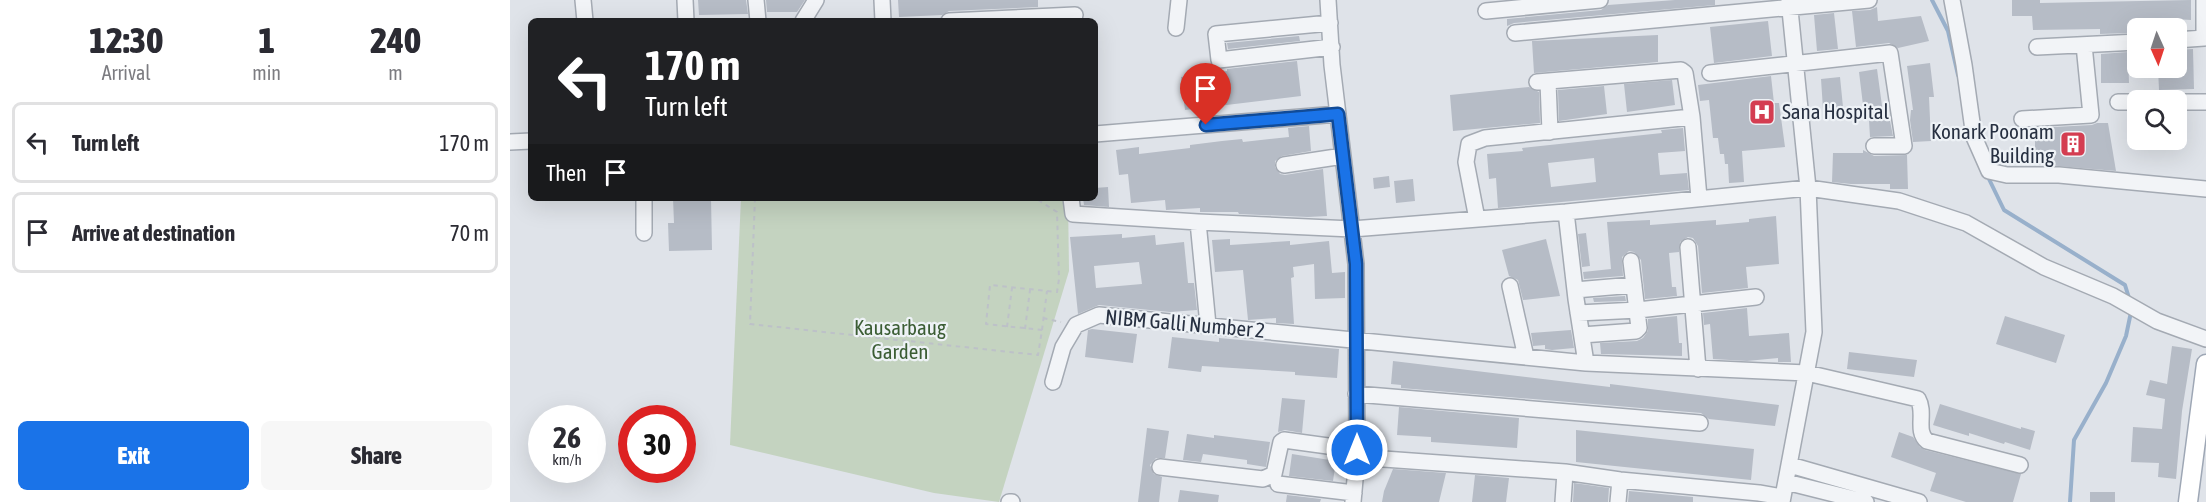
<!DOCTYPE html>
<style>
body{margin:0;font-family:"Asap Condensed",sans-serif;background:#f7f7f7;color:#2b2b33;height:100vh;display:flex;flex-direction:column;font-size:22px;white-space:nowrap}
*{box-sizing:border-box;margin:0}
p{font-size:20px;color:#7c7c81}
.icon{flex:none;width:33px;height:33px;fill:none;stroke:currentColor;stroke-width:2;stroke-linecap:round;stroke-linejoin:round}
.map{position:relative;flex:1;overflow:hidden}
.drawer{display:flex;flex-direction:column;background:#fff;width:510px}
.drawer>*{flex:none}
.guide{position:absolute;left:18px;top:18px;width:570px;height:183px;border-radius:9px;box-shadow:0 6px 24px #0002;background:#202124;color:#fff;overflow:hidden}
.needle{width:39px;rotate:177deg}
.tools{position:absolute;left:1617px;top:18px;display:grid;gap:12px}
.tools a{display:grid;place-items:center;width:60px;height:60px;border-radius:9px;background:#fff;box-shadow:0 6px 24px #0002;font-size:30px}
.speed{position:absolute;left:18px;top:405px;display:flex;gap:12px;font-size:30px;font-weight:700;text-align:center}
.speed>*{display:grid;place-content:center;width:78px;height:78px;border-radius:50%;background:#fff;box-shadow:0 6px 24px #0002;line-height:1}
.speed small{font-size:15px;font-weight:400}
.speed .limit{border:9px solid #d22;background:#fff;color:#111}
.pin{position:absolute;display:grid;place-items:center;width:51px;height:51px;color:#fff;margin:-62px -26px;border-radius:50% 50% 50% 0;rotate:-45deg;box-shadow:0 0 6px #0007}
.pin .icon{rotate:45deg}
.me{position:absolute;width:66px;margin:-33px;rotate:0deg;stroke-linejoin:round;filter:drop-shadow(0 0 4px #0008)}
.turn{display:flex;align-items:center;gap:21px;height:126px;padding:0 18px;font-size:27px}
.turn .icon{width:78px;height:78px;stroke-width:2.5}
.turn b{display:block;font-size:42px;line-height:51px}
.then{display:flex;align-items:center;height:57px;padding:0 18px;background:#0003;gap:12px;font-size:22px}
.eta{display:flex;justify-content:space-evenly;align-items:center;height:102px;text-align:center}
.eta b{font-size:36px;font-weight:800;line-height:42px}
.action{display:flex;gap:12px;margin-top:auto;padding:12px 18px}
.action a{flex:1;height:69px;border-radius:9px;background:#1a73e8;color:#fff;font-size:24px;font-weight:800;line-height:69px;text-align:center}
.action a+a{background:#f7f7f7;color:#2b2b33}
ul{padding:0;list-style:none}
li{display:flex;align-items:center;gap:18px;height:81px;margin:0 12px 9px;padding:0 6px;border:3px solid #e1e1e2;border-radius:9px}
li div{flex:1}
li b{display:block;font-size:22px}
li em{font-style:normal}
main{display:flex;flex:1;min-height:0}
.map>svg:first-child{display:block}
</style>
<main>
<section class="drawer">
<div class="eta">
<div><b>12:30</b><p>Arrival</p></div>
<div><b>1</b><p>min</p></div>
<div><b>240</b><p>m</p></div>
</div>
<ul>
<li><svg class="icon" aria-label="left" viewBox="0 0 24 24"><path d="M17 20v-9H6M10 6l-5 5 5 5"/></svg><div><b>Turn left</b></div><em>170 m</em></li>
<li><svg class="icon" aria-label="arrive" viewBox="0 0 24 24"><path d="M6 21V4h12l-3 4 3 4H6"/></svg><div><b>Arrive at destination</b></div><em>70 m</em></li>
</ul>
<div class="action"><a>Exit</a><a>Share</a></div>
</section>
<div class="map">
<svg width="1696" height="502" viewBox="0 0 1696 502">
<rect width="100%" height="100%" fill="#dfe3e9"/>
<path fill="#c4d3c0" d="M231,198H558L559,271L489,502L424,493L220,445Z"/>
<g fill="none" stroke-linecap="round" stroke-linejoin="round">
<path stroke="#98b0cb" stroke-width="4" d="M1422,0L1438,31L1448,75
M1478,177L1494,210L1615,285L1619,298
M1560,502L1564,440L1596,383L1616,336L1621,312"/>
</g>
<path fill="#b6bcc6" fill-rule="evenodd" d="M188,0H236L238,14L189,15Z
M256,0H295L287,12H257Z
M388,0H528V7L439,11L432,15L389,17Z
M1165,0H1205V5L1004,23L997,26V19L1091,10L1098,5Z
M1502,0H1530V3L1681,0V20L1666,19V28L1618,29V33L1590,34V29L1523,30L1522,16H1502Z
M1367,7L1368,21L1411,16L1419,41L1388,48L1379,43L1346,47L1342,11L1360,10Z
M1324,13L1328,49L1307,51L1304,15Z
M1258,21L1262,56L1204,63L1200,27Z
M1148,35V62L1024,73L1022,41Z
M789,36L790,41L718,49L717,43Z
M1683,49L1684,89L1649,90L1648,68H1666V50Z
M1618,52L1619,83H1591V54Z
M787,61L791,96L675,110L671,77L717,71V69Z
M1420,63L1424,97H1419L1421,141L1403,142L1400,120L1401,110H1403L1397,66Z
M1367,69L1373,113H1375V121H1380L1383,136L1360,137L1358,104L1353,105L1349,72Z
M1261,76L1264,103H1269L1275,147L1232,151L1234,182L1219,183L1218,164H1215L1214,154H1210L1208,138H1203L1199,100L1190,101L1188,85Z
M1330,77L1333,107L1313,109L1311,79Z
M1162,80L1165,105L1117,112L1114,84Z
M1094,86L1097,114L1049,121L1048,90Z
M1019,87L1029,92L1030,123L943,131L940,95Z
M1587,123H1598L1606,171L1525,164V128L1582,125Z
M799,126L801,151L772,156L765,161V167L770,174L775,175L813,169L817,216L798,217L729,214L728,212H690V208L656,210L655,200L621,203L618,174L609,175L606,150L629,147V154L680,148V145L712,141L732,139L733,142L779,137L778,128Z
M1173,128L1175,151L1148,153L1150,175L1177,173L1179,190L988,208L986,178L979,179L977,154L1013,151L1012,148L1152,133L1151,130ZM1084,158L1086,182L1041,187L1038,163Z
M1353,150L1364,156L1397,155L1398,189H1380V184H1341L1322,182L1323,153H1353Z
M879,176L880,187L864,189L863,178Z
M903,179L905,201L886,203L884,181Z
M598,187L599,207L574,205L573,198H585V188Z
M163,198H201L202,250L159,251L158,223H164Z
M1266,216L1269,264L1236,267L1238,288L1192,293L1188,246L1183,238L1178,237L1170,242L1169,252L1159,253L1162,287H1166L1167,296L1135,299L1131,260L1124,252L1119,251L1112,257L1113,276L1074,279L1073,272L1101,269L1097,222L1140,220V225L1206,220V225L1239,222V219Z
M1076,233L1080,266L1072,267L1068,234Z
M612,234V238L645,235L646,245L674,242L678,283H684L687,310L660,312L589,305L568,314L560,237ZM629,262L632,284L586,288L584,266Z
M720,239V245L780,241V245L819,241L822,273L835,272V298L805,299L804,264L783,267L784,277L781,278L784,324L766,323V318L738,320L733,270L705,272L702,240Z
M1036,239L1050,296L1013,300L1008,280L999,276L992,250Z
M1115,296L1116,301L1084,302L1083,298Z
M1237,308L1239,336L1279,333L1281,362H1268V358L1237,361L1203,359L1200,324L1194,325L1193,313Z
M1167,316L1169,343H1172V356L1091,354L1090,343L1127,341L1133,338L1138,331V319Z
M1495,316L1555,335L1546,363L1486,344Z
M582,329L627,334L623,363L575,357L578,330Z
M1061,330L1064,348L1042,350L1035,349V345L1023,346L1021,333Z
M662,337L709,342V338L829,349L827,378L785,375V372L692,366L691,372L658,368Z
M1662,346L1682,349L1672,411L1666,479L1648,477L1649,463L1621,462L1623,427L1652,429L1655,399L1636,395L1640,380L1657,384Z
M1339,352L1407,360L1404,377L1337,369Z
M883,361L1100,387V384L1269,405L1265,426L1199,419L1191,413L891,388V385L881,384Z
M772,398L795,400L792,433L775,430L768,432Z
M1430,404L1511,429V427L1525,431L1520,450L1495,442L1494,444L1459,433V436L1423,425Z
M889,407L1009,418L1007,448L921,442V437L887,435Z
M637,428L659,431L655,458H646L640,465L644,474L652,477L649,502H628Z
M1066,430L1244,449L1241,480L1066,462Z
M1389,432L1403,437L1410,447L1415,450L1511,474L1503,502H1456L1420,491L1426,473L1381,457Z
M677,434L704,438V435L760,442L756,467L737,464V460L693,454L691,462L673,460Z
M782,454L826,461L823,481L779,476Z
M883,469L936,473L929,502H872L874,491Z
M965,475L999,478L996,502H962Z
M1064,483L1099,488L1098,502H1063Z
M670,490L709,495L708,502H668Z
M1119,491L1183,497V502H1118Z
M1580,492H1605V502H1580Z
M777,495L811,499L810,502H776Z"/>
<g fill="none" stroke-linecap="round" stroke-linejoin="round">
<defs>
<path id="minor" d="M73,0L75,21
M175,0L176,21
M246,0L248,21
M372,0L373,21
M818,0L822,65L846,264L847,457L843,502
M1442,0L1454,65L1464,137L1479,171L1497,175H1549L1696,189
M976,11L1090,0
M293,21L306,0
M439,21L565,15
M820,23L706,34L709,60L822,47
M666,28L669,0
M1005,33L1359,0
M1666,40L1694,38V0
M1527,47L1628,42
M1200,73L1380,53L1394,146H1364
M1038,82L1040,132
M1608,102H1628
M1666,102H1696
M1182,117L1189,198
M1512,119L1581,115L1574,45
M585,134L828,114
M0,142L21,141
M774,165L833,156
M134,198V233
M561,198L563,214L688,222L842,229L1056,212L1298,188L1389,201L1456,223L1534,267L1603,296L1647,321L1696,339
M1056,212L1066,299L1076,363
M967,219L956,162L959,144L975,138L1182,117L1175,73L1171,70L1027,82
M688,222L698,325
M1178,247L1188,369
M1000,286L1016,357
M1065,290L1124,285
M1068,313L1128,310L1246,297
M1072,335L1126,331L1129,328L1121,261
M543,382L553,347L566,325L589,315L1076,363L1297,373L1408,399C1416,413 1405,431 1417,441L1510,465
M846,394L1190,423
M846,457L1055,472L1110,480L1249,493L1273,497
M1280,465L1409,502
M650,467L753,479L764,474L771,442L774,440L847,450
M1276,482L1356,502
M768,484L844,493
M499,502H502
M1053,502L1055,472
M1108,502L1110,480
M1272,502L1304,332L1298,188L1279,0"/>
<path id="major" d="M1678,502L1696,364"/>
</defs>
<use href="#minor" stroke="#a4aab3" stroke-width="18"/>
<use href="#major" stroke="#9ea7b5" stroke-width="21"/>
<path stroke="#bdc1c8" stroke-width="2" stroke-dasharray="4.5 4.5" stroke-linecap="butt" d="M245,198L240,324L528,355L532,330L476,324L480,285L547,292L549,279L547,212L525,198
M533,318L551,322
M497,327L502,288
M515,329L520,290
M532,330L537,291"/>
<use href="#minor" stroke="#f2f4f7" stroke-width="15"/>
<use href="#major" stroke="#fff" stroke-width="18"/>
</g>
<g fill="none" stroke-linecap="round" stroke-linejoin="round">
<defs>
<path id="route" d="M696,125L828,114L846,264L847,450"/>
</defs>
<use href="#route" stroke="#114b97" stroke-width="15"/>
<use href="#route" stroke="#1a73e8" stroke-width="10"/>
</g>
<defs>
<symbol id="hospital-square" viewBox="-11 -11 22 22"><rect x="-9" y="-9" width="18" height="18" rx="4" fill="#d43d51" stroke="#eef2f6"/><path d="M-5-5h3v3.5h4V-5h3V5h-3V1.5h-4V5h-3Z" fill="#fff"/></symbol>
<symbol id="building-square" viewBox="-11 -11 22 22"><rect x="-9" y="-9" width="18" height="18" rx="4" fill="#d43d51" stroke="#eef2f6"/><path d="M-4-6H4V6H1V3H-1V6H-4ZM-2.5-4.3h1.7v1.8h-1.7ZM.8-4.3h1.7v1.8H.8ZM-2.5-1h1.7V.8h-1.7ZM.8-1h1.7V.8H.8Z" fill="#fff"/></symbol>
</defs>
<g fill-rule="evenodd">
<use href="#hospital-square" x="1237" y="97" width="30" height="30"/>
<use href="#building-square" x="1548" y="129" width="30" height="30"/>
</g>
<g text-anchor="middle" stroke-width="4.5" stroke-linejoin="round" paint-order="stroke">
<g font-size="21" fill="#273041" stroke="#eef2f6" text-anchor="start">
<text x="1272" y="119">Sana Hospital</text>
<text x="1544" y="139" text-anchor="end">Konark Poonam<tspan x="1544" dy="24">Building</tspan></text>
</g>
<g font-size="21" fill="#273041" stroke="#eef2f6">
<text transform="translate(675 324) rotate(5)" y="7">NIBM Galli Number 2</text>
</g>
<g font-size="21" fill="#3b5d34" stroke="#eef2f6">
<text x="390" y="335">Kausarbaug<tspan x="390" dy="24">Garden</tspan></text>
</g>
</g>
</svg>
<div class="tools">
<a><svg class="needle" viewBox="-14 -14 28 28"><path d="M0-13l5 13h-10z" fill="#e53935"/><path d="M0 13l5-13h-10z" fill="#7c7c81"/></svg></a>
<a><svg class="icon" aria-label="search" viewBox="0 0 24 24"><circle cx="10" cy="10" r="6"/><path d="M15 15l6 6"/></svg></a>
</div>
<div class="speed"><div>26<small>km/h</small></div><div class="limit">30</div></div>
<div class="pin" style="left:696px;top:125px;background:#d93025"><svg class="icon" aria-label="arrive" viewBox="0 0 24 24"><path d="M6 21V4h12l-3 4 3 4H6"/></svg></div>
<svg class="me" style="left:847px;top:450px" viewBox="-20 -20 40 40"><circle r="17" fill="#1a73e8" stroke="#fff" stroke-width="3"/><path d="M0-11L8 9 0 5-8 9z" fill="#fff"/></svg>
<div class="guide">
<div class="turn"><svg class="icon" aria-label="left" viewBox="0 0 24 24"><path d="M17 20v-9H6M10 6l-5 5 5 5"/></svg><div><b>170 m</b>Turn left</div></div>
<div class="then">Then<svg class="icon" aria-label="arrive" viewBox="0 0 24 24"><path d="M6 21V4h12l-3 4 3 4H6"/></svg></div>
</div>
</div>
</main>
